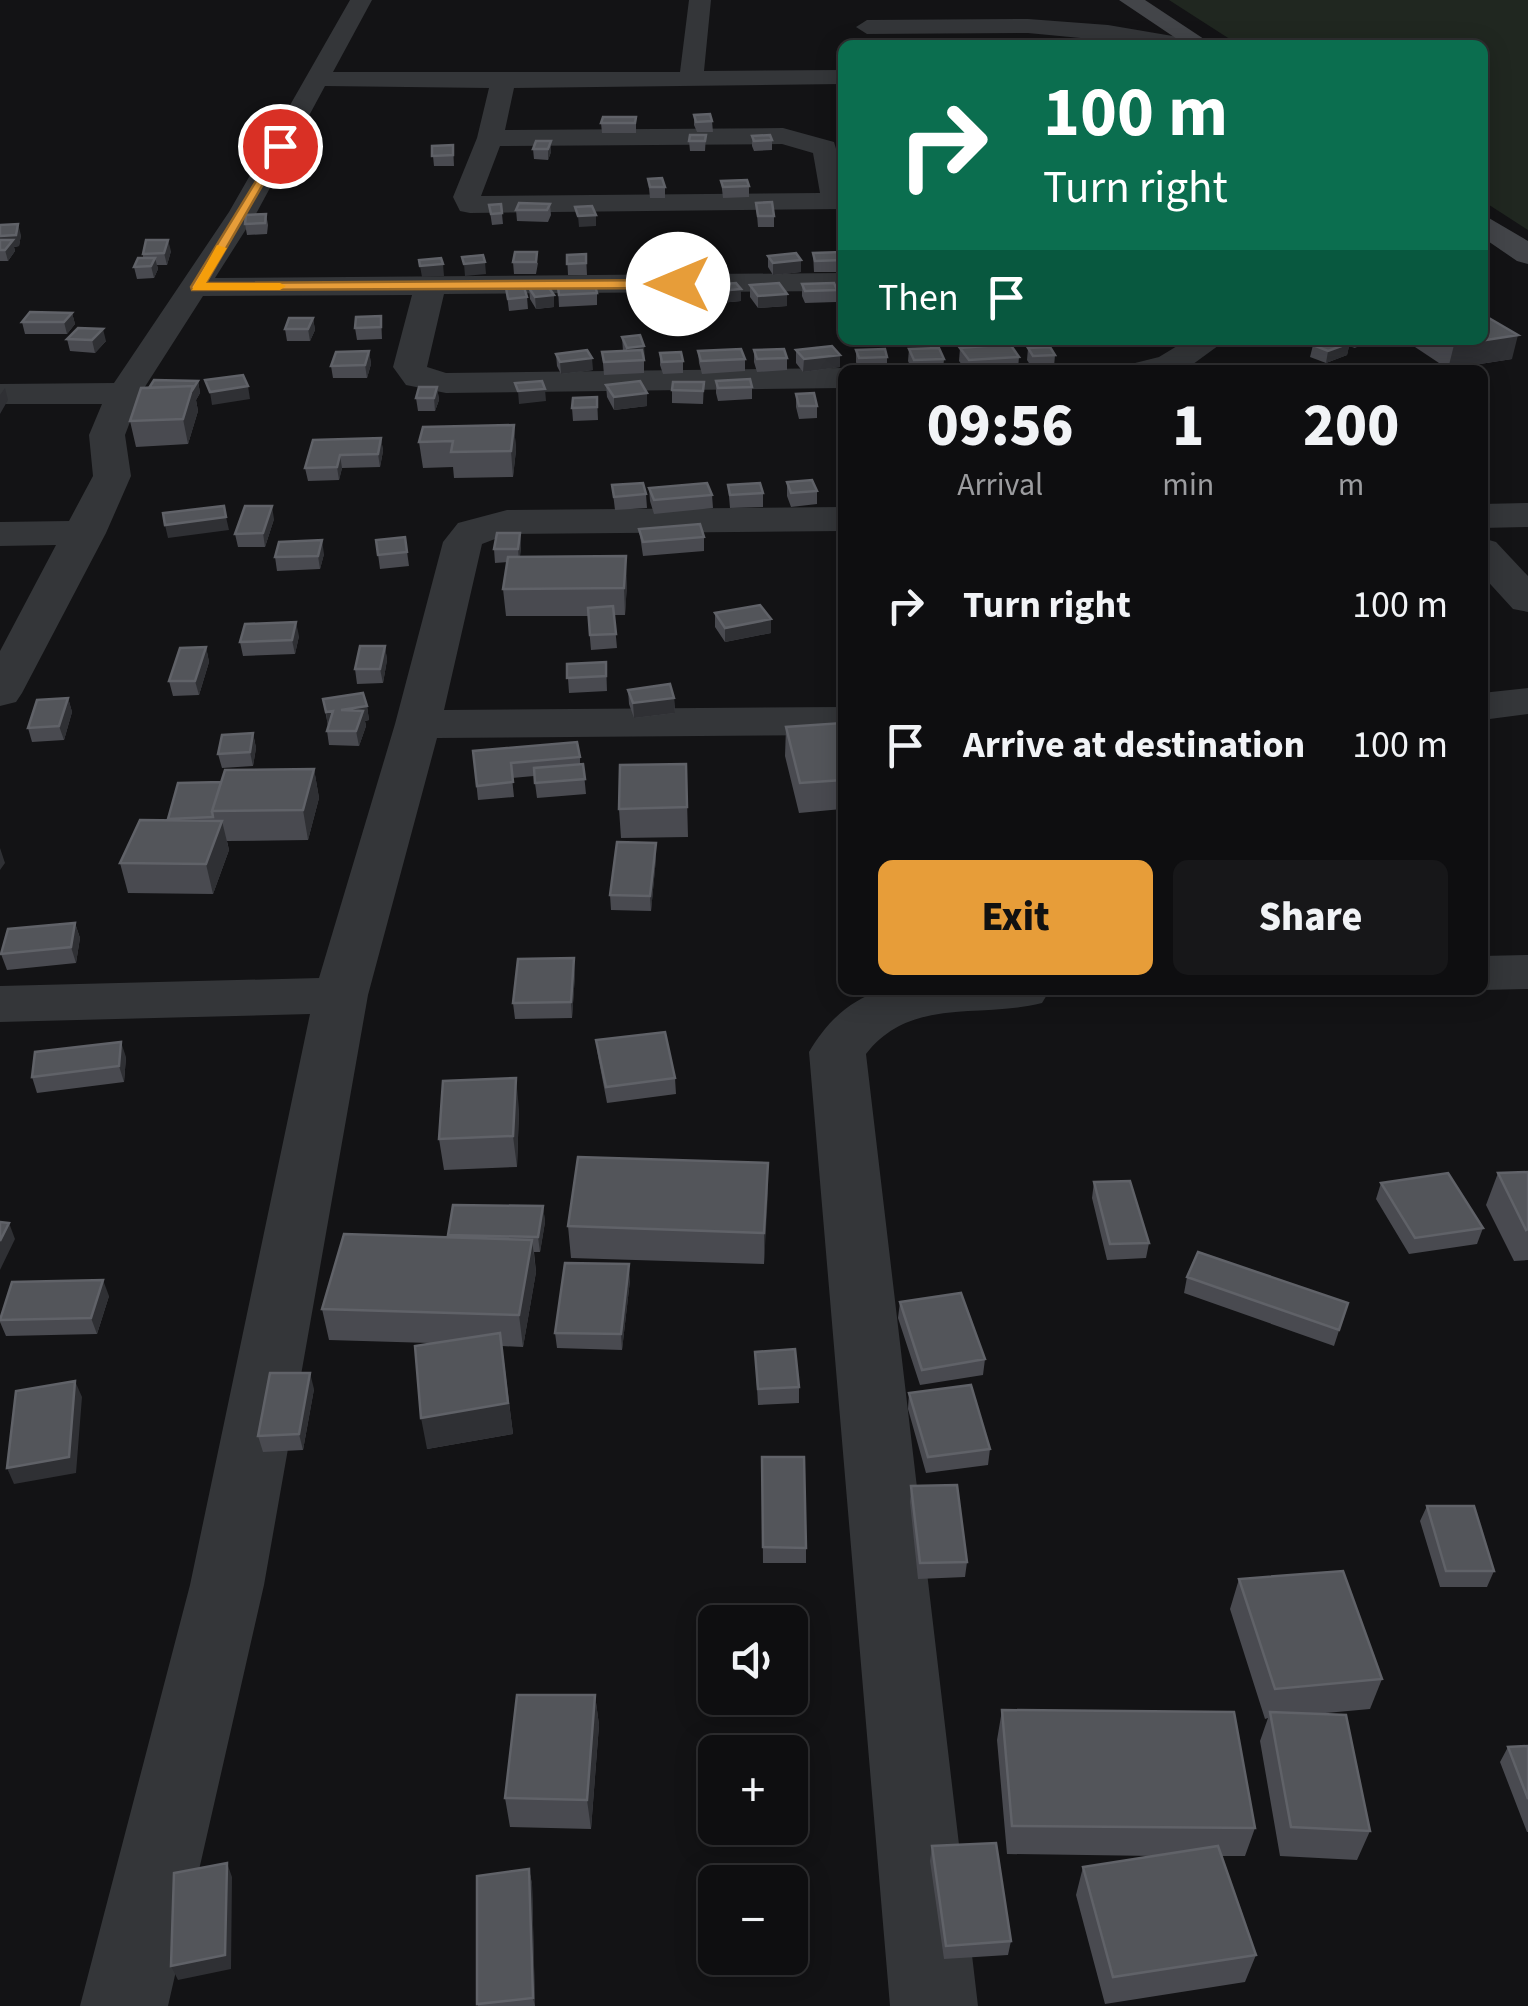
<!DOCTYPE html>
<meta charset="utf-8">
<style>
body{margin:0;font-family:"Source Sans 3",sans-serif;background:#171719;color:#f1f3f6;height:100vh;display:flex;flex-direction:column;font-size:38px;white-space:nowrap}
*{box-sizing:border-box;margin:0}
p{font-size:32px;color:#9b9c9f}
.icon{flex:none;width:55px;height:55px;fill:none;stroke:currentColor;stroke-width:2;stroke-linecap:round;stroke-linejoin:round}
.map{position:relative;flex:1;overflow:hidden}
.side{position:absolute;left:838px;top:365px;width:650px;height:630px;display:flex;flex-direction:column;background:#0e0e10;border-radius:15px;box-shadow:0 5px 25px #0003,0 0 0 2px #2e2e30}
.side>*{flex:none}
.guide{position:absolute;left:838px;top:40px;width:650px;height:305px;border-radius:15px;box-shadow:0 5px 25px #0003,0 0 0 2px #2e2e30;background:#0b6e4f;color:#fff;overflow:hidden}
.controls{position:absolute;left:698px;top:1605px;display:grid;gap:20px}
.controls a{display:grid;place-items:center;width:110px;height:110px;border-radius:15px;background:#0e0e10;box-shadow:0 5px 25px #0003,0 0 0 2px #2e2e30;font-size:50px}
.pin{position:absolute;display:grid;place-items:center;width:85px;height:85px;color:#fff;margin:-42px;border:5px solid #fff;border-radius:50%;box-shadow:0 2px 10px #0007}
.me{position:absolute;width:110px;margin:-55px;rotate:270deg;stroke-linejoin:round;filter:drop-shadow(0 0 8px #0008)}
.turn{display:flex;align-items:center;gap:35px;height:210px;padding:0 40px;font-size:45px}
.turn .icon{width:130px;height:130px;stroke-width:2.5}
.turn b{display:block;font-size:70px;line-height:85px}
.then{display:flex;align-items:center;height:95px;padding:0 40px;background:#0003;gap:20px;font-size:38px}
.eta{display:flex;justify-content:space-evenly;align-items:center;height:170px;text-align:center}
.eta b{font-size:60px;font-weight:800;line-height:70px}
.button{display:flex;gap:20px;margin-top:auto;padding:20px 40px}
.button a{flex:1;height:115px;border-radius:15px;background:#e79d39;color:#111;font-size:40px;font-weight:800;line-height:115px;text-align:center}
.button a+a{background:#171719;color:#f1f3f6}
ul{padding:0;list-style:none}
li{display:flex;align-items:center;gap:30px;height:140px;padding:0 40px}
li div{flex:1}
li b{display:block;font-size:38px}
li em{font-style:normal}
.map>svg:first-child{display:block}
</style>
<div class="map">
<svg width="1528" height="2006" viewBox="0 0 1528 2006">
<rect width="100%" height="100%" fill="#131315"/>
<path fill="#202720" d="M1169,0H1528V230L1483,201L1482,45H1239Z"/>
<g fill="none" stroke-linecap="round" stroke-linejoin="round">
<path fill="#343639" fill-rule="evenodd" d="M350,0H372L333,72H680L689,0H711L704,71L842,70V84L514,88L505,130L783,128L834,142L842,169V209L470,213L460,211L453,197L477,138L489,88L325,86L257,212L215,278L842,273V291L444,294L427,367L446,373L842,368L851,370H842V388L446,393L406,385L393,367L412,295L203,296L141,393L125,435L131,476L106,533L22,693L16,702L0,706V651L56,545L0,546V522L69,521L93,476L89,435L102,404H0V384L114,383L229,212ZM782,144L813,153L820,193L481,196L500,146Z
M1028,19L1108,25L1196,40L1199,45H1154L1028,33L867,34L856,27L867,20Z
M1187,340H1226L1185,370H1130L1135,363L1159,357Z
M1528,503V527L1482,528V504Z
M842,507V531L508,534L482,544L444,710L842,707V735L437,738L368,995L264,1585L168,2006H80L190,1585L310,1014L0,1022V986L319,978L395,724L443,542L458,523L507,510Z
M1482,538L1496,542L1528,576V612L1513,609L1482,575Z
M1528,688V714L1482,720V693Z
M1528,955V989L1482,990H1481L1482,956Z
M882,990H1050L1042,1003C980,1019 911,996 866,1054L978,2006H890L809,1052C827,1022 848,1001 882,990Z"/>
<path fill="#434549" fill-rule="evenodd" d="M1119,0H1145L1213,45H1186Z
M1482,214L1528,241V264L1517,261L1482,237Z"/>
</g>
<path fill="#494a50" d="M694,115L712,121L713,132H697L694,125Z
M636,117V133H602L601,123Z
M706,135L705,151H690L689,141Z
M752,136L772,140V150L754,151L752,146Z
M536,141L551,152L548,160L534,159L533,149Z
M453,145L454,166H434L432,146Z
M648,179L665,187V198H650Z
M721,181L749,186V197L723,198Z
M756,203L774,216V227H758Z
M501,204L503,224L492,225L489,205Z
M550,204L551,215L548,222L517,221L516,210Z
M266,214L268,225L267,234L247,235L245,224Z
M0,225L21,235L19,246L14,247L15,251L8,261H0Z
M171,251L167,265H157L158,269L154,278L137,279L134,267L143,258V254Z
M515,252L538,263L536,274H514L513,262Z
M842,252V272H814L813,253Z
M586,254L587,275H568L567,255Z
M768,256L801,272L773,275L768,267Z
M802,284L837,290L836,302L805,303L802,296Z
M750,285L787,306L758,308L750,297Z
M694,286L741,301L698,305L694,298Z
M558,287L597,293V305L559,307Z
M506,288L527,297L528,309L509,311Z
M529,288L554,295V307L536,309L530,299Z
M72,313L75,324L67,334H25L22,322Z
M381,316L382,339L357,340L355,328Z
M313,318L315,330L310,341H287L285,329Z
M622,337L644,346V373L604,375L602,352L623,351Z
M67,339L106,341L95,353L70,351Z
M902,340H940V346L905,347Z
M1326,340H1369L1355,348L1349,346L1347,355L1326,363L1310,357L1313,345Z
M1416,340H1482L1512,359L1448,369L1415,347Z
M960,348L1019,357L1018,369L966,370L959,361Z
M1028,348L1055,355L1054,367L1032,368L1027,360Z
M909,349L944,359L943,370H912L908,361Z
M754,350L787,358V370L757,372L754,362Z
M796,350L840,367L803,372L796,363Z
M856,350L887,357V369L858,370L856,362Z
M369,351L371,364L367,378H333L331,366Z
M698,351L745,359V371L702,374L699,363Z
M660,353L683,361V373L663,374L660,365Z
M556,354L593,370L561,374L557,366Z
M198,381L200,393L196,400L198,411L188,444L136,447L130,421Z
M716,381L752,387V399L718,401L716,393Z
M704,382L703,404L672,403V390Z
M606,385L647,406L614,410L607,397Z
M437,387L439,400L435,411H418L416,398Z
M796,394L817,406V418L799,419L796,407Z
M597,397L598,420L573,421L572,408Z
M514,425L516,450L513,477L454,478L453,467L423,468L419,442Z
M381,438L383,451L380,467L342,468L339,480L308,481L305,468Z
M787,482L817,491V504L791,507L787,496Z
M612,485L646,494L647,508L615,510Z
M728,485L763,493V507L730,508Z
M649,488L712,495L713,508L654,514L650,501Z
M274,519L265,547H238L235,534Z
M639,529L704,537V551L643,556Z
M520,533L521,546L520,557L627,583L625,615H614L617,648L591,650L588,616H506L503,589L508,562L495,563L494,549Z
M405,537L409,566L380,569L376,540Z
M324,554L320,569L277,571L275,557Z
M715,613L771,619V633L725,642L715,627Z
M299,636L295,654L243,656L240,642Z
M385,646L387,660L383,683L357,684L355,669Z
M206,647L209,662L199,695L173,696L169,681Z
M606,662L607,691L569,693L567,664Z
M628,690L674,698L675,713L634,718L629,704Z
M68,698L72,712L64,740L32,742L28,728Z
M323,699L367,706L369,720L365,721L366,726L359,746L329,745L327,731L328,726Z
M842,723V809L799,813L785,756L786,727Z
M253,733L256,748L253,766L222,768L218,754Z
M473,751L580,757V764H583L586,794L537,798L534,776L512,778L514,797L478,800Z
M686,764L688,837L621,838L619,809Z
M314,769L319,798L308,840L227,841L229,850L213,894L128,893L120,863L168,820V819L221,782Z
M656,843V858L651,911L611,910L610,895Z
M75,923L80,938L76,963L7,970L1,954Z
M575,974L572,1018L515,1019L513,1003Z
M596,1040L675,1078L676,1094L607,1103L598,1056Z
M126,1057L124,1082L37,1093L32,1077Z
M519,1109L517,1167L444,1170L439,1139Z
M768,1163L764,1264L571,1258L568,1226Z
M1528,1172V1260L1514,1261L1486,1205L1498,1173Z
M1094,1182L1149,1243L1146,1258L1107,1260L1092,1198Z
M1381,1183L1483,1228L1477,1244L1409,1254L1376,1199Z
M543,1206L545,1222L540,1252H534L536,1272L523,1347L502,1346L513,1434L427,1449L430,1343L329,1340L322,1309L448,1238V1235Z
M1187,1277L1348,1303L1334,1346L1184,1293Z
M630,1280L622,1350L557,1348L555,1333Z
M109,1296L97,1334L6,1336L0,1322V1318Z
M900,1302L985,1359L983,1375L920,1385L898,1318Z
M755,1352L799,1387V1403L758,1405Z
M314,1389L303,1450L263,1452L258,1436Z
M909,1393L990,1449L988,1465L926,1473L908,1409Z
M762,1457L806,1548V1563H763Z
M911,1486L967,1562L965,1577L918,1579L910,1502Z
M1427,1506L1494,1571L1487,1587H1440L1420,1521Z
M1239,1579L1382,1679L1370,1709L1315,1714L1370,1831L1357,1860L1280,1856L1260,1741L1268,1718L1265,1719L1230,1609Z
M595,1695L599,1725L591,1829L510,1827L505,1798Z
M1002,1710L1255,1828L1245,1856H1222L1256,1955L1245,1982L1105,2004L1076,1895L1083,1867L1156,1856L1007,1854L997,1740Z
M1528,1746V1832H1527L1500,1762L1508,1747Z
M932,1846L1011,1941L1008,1955L944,1959L930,1861Z
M529,1869L532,1884L535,2006H478L477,2004Z"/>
<path fill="#2f3034" d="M551,141V152L548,160V149Z
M596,215V226L579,227L578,216Z
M18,224L21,235L19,246L14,247L15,251L8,261L5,250L0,248V236Z
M168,240L171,251L167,265L164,253Z
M155,258L158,269L154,278L151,266Z
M801,260V272L773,275V263Z
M485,262L486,274L465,276L464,264Z
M443,264L444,276L422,277L420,266Z
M741,289V301L698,305V293Z
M787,294V306L758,308V296Z
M554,295V307L536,309L535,297Z
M72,313L75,324L67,334L64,322Z
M313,318L315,330L310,341L308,329Z
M103,329L106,341L95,353L92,340Z
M1518,335L1512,359L1448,369L1454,345Z
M1357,340H1369L1355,348Z
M1350,343L1347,355L1326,363L1328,351Z
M644,346L645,358L627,360V348Z
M369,351L371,364L367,378L365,365Z
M840,355V367L803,372L804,359Z
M592,358L593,370L561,374L560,362Z
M198,381L200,393L196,400L198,411L188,444L183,419L190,392Z
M248,386L250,399L212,405L210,392Z
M437,387L439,400L435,411L434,398Z
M5,388L8,400L0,414V395Z
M545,389L546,401L519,404L518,391Z
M647,393V406L614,410V397Z
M514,425L516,450L513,477L511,451Z
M381,438L383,451L380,467L378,454Z
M340,455L342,468L339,480L337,467Z
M272,506L274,519L265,547L263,533Z
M226,517L229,530L168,538L165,525Z
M520,533L521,546L519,562L518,549Z
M322,540L324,554L320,569L318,556Z
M626,556L627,583L625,615L624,588Z
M771,619V633L725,642V628Z
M296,622L299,636L295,654L292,640Z
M385,646L387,660L383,683L380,669Z
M206,647L209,662L199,695L195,681Z
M68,698L72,712L64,740L59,726Z
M674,698L675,713L634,718L633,703Z
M367,706L369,720L365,721L366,726L359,746L356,731L341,710Z
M333,711L328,727L326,712Z
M253,733L256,748L253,766L250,752Z
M314,769L319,798L308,840L303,810Z
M222,821L229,850L213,894L206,864Z
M656,843V858L651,911L650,896Z
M0,848L5,863L0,870Z
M75,923L80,938L76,963L71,947Z
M574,958L575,974L572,1018L571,1002Z
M121,1042L126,1057L124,1082L119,1066Z
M516,1078L519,1109L517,1167L513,1136Z
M768,1163V1194L764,1264V1233Z
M543,1206L545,1222L540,1252L538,1237Z
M9,1223L15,1239L0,1270V1241Z
M532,1240L536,1272L523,1347L519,1315Z
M629,1264L630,1280L622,1350L621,1334Z
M103,1280L109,1296L97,1334L91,1318Z
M500,1333L513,1434L427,1449L421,1418Z
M310,1373L314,1389L303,1450L299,1434Z
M75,1381L82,1397L76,1473L14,1484L7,1468Z
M595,1695L599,1725L591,1829L587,1800Z
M227,1863L232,1877L231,1969L178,1980L171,1966Z
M529,1869L532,1884L535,2006L533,1998Z"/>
<path fill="#53555a" stroke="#606268" stroke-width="2.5" d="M710,114L712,121L696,122L694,115Z
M603,117H636L635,123H601Z
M690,135H706L705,141H689Z
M770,135L772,140L754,141L752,136Z
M536,141H551L548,149H533Z
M453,145V155L432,156V146Z
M662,178L665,187H650L648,179Z
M747,180L749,186L723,187L721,181Z
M772,202L774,216H758L756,203Z
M519,203L550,204L547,210H516Z
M501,204L502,213L491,214L489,205Z
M592,206L596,215L578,216L575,207Z
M266,214L265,223L245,224L246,215Z
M18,224L16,235L0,236V225Z
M0,240H13L5,250H0Z
M146,240H168L164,253L143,254Z
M515,252H537L536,262H513Z
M842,252V260L815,261L813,253Z
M796,253L801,260L773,263L768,256Z
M586,254V263L567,264V255Z
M483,255L485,262L464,264L462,257Z
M138,258H155L151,266L134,267Z
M441,258L443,264L420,266L419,260Z
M736,283L741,289L698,293L694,286Z
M779,283L787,294L758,296L750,285Z
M834,283L837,290L805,291L802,284Z
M547,285L554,295L535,297L529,288Z
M595,285L597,293L559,295L558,287Z
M524,287L527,297L508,299L506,288Z
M30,312L72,313L64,322H22Z
M1482,314L1518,335L1454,345L1447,340H1482Z
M381,316V327L355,328L356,317Z
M289,318H313L308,329H285Z
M78,328L103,329L92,340L67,339Z
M640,335L644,346L627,348L622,337Z
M1326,340H1342L1350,343L1328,351L1313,345Z
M1010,344L1019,357L969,360L960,348Z
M832,346L840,355L804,359L796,350Z
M1050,347L1055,355L1033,356L1028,348Z
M939,348L944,359L914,360L909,349Z
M741,349L745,359L701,361L698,351Z
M784,349L787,358L757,359L754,350Z
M885,349L887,357L859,358L856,350Z
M587,350L592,358L560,362L556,354Z
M642,350L644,360L604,362L602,352Z
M369,351L365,365L331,366L336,352Z
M681,352L683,361L662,362L660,353Z
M243,375L248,386L210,392L205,380Z
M750,379L752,387L718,388L716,381Z
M154,380L198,381L193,389V386L149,388Z
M542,381L545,389L518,391L515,383Z
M640,381L647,393L614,397L606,385Z
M673,382H704L703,391L672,390Z
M193,386L183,419L130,421L141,388Z
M419,387H437L434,398H416Z
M814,393L817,406H799L796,394Z
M597,397V407L572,408L573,398Z
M514,425L511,451L451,452L453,441L419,442L423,427Z
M381,438L378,454L340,455L337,467L305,468L313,440Z
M812,480L817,491L791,493L787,482Z
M643,483L646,494L614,497L612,485Z
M707,483L712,495L654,500L649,488Z
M760,483L763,493L730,495L728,485Z
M224,506L226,517L165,525L163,513Z
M245,506H272L263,533L235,534Z
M700,524L704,537L643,542L639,529Z
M497,533H520L518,549H494Z
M405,537L407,552L378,555L376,540Z
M322,540L318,556L275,557L279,542Z
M626,556L624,588L503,589L508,557Z
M760,605L771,619L725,628L715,613Z
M613,606L616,634L590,635L588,608Z
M296,622L292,640L240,642L245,624Z
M360,646H385L380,669H355Z
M206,647L195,681H169L180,648Z
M606,662V676L567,678V664Z
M670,684L674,698L633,703L628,690Z
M363,693L367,706L341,710L363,711L356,731H327L333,711L326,712L323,699Z
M68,698L59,726L28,728L37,700Z
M842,723V780L800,783L786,727Z
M253,733L250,752L218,754L222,735Z
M577,742L580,757L511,763L513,782L477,786L473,751Z
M583,764L585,779L535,783L534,768Z
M686,764L687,807L619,809L620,765Z
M314,769L303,810L212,811L225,770Z
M221,782L212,811L213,817L168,819L178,783Z
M140,820L222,821L206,864L120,863Z
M617,842L656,843L650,896L610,895Z
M75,923L71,947L1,954L8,929Z
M574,958L571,1002L513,1003L518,959Z
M665,1032L675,1078L606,1087L596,1040Z
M121,1042L119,1066L32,1077L35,1052Z
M516,1078L513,1136L439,1139L443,1081Z
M578,1157L768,1163L764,1233L568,1226Z
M1528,1172V1229L1526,1230L1498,1173Z
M1448,1173L1483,1228L1415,1238L1381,1183Z
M1130,1181L1149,1243L1110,1244L1094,1182Z
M453,1205L543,1206L538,1237L448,1235Z
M0,1222L9,1223L0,1241Z
M344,1234L532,1240L519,1315L322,1309Z
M1198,1252L1348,1303L1339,1330L1187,1277Z
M565,1263L629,1264L621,1334L555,1333Z
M103,1280L91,1318L0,1320L12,1282Z
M961,1293L985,1359L922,1370L900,1302Z
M500,1333L508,1403L421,1418L415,1346Z
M795,1349L799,1387L758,1389L755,1352Z
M270,1373H310L299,1434L258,1436Z
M75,1381L69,1457L7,1468L16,1391Z
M971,1385L990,1449L928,1457L909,1393Z
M762,1457H804L806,1548L763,1547Z
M957,1485L967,1562L920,1563L911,1486Z
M1427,1506H1474L1494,1571H1446Z
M1343,1571L1382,1679L1275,1689L1239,1579Z
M517,1695H595L587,1800L505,1798Z
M1002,1710L1234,1712L1255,1828L1012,1826Z
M1270,1712L1346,1715L1370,1831L1291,1827Z
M1528,1746V1799L1508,1747Z
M996,1843L1011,1941L946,1946L932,1846Z
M1218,1846L1256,1955L1113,1977L1083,1867Z
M227,1863L225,1955L171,1966L174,1873Z
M529,1869L533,1998L477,2004V1876Z"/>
<path fill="#e79d39" stroke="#966625" stroke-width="2.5" d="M280,142L285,146L206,283L678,280L684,284L678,288L192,290L191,287Z"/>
<path fill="#f59e0b" d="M217,245L227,248L206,283H280L286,286L280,290H192Z"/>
</svg>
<div class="controls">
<a><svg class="icon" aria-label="sound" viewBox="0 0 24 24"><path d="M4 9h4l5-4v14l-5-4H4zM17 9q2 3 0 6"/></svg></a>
<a>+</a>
<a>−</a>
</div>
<div class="pin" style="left:280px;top:146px;background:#d93025"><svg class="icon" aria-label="arrive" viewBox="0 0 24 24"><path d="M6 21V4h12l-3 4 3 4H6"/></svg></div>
<svg class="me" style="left:678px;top:284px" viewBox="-20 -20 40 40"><circle r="19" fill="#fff"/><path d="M0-13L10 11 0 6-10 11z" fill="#e79d39"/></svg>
<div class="guide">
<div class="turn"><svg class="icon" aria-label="right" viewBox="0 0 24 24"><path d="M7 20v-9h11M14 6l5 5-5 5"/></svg><div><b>100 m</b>Turn right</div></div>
<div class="then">Then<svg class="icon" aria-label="arrive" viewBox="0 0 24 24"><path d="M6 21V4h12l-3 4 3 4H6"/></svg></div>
</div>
<section class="side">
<div class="eta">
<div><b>09:56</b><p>Arrival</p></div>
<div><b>1</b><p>min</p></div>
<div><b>200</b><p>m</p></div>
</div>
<ul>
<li><svg class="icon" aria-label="right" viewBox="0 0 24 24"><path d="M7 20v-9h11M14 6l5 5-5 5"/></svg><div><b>Turn right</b></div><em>100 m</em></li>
<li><svg class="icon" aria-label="arrive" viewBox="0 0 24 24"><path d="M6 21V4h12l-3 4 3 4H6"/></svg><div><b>Arrive at destination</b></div><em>100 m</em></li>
</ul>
<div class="button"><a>Exit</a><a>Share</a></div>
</section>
</div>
